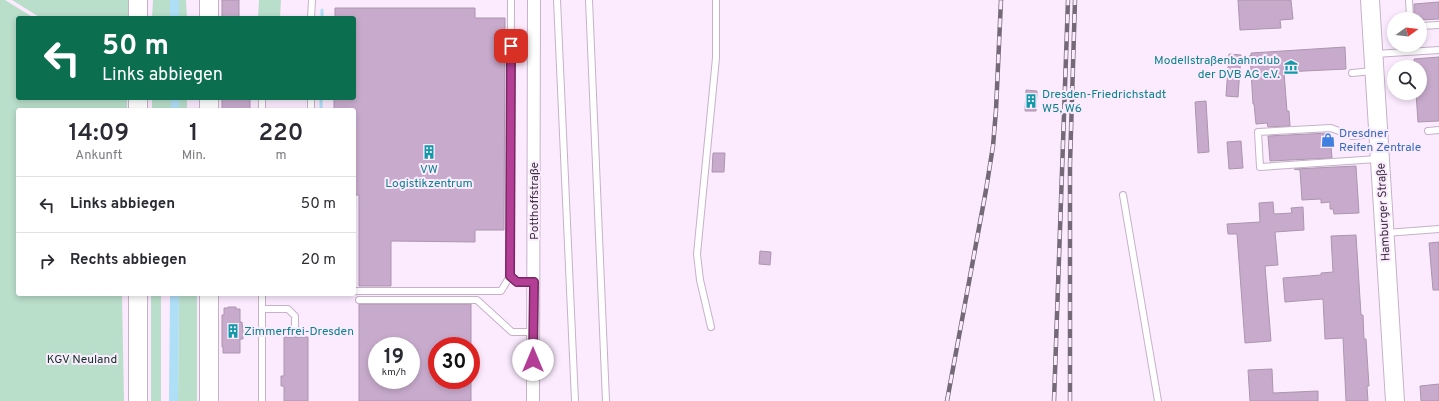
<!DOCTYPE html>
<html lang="de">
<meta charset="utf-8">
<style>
body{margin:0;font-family:Overpass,sans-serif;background:#f2f2f3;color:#2b2b33;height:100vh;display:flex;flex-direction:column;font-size:15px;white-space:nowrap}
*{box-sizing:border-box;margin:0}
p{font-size:13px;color:#7c7c81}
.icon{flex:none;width:22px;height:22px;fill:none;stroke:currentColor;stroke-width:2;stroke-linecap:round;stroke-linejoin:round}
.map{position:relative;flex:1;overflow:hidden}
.drawer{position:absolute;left:16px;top:108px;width:340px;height:188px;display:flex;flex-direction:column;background:#fff;border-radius:4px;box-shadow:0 2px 6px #0003}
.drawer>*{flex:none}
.top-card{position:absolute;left:16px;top:16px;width:340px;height:84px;border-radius:4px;box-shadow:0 2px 6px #0003;background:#0b6e4f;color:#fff;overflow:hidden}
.needle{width:26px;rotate:75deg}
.fabs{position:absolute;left:1387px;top:12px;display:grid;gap:8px}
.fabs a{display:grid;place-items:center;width:40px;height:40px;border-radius:50%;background:#fff;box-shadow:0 2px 6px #0003;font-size:20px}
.speed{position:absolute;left:368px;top:337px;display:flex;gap:8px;font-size:20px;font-weight:700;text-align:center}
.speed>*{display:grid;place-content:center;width:52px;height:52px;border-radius:50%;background:#fff;box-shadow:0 2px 6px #0003;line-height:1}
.speed small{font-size:10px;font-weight:400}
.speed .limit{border:6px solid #d22;background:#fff;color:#111}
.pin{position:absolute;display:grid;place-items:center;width:34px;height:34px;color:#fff;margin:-17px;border-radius:8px;box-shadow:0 2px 6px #0006}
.me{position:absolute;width:44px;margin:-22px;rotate:0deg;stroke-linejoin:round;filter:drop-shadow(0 0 3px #0008)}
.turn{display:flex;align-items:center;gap:14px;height:84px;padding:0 20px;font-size:18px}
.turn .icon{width:52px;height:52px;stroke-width:2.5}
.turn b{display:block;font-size:28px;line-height:34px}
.eta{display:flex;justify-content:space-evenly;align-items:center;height:68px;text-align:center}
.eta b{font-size:24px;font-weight:600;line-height:28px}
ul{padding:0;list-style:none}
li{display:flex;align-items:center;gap:12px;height:56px;padding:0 20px;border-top:1px solid #e1e1e2}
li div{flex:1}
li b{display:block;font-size:15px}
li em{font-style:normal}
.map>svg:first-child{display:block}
</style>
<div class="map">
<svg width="1439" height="401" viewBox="0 0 1439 401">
<rect width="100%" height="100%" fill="#fcebff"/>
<path fill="#b9deca" d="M0,0H5L34,18H18V98H127V110H18V294H122L124,401H0Z
M12,0H128V18H41Z
M153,0H170V18H152Z
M179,0H186L187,18H179Z
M259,0H281L280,18H258Z
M152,98H171V110H152Z
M179,98H187V110H179Z
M151,294H161V401H151Z
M179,294H197V401H178Z"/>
<path fill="#afdef7" d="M170,0H179V18H170Z
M171,98H179V110H171Z
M170,294H179L178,401H169Z"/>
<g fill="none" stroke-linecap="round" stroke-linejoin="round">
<path stroke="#afdef7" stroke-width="3" d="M322,18V10
M321,110V98"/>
</g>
<path fill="#c8aacd" stroke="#ab96ae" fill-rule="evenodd" d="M222,0H239V18H222Z
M1238,0H1291L1293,19L1280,20L1281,28L1240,30Z
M1439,2V19L1420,20L1414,19V4Z
M335,8H475V18H505L504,230H475V242L391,241V286H359V195H354V110H334V98H354V18H335Z
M1345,47L1346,69L1284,72L1287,111H1289L1290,126L1268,127L1267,123L1256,124L1254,104H1253L1250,55L1251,56V53Z
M1229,54L1241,55L1238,97L1226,96Z
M1439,57V121L1418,122L1416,93H1420V67H1415L1414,59Z
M1026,90L1037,91L1036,111H1025Z
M222,98H250V110H222Z
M1206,101L1209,152L1198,153L1195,102Z
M1330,133L1332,158L1270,161L1268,136Z
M1241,141L1243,168L1229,169L1227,142Z
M713,153H725L724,172H712Z
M1356,166L1359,213L1334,214L1333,209H1330V202L1321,203V199L1302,200L1300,170L1294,169Z
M1273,202L1274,214L1292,213L1291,208L1303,207L1304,230L1275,232L1278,265L1265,266L1271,341L1245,343L1237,234H1228L1227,224L1260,222L1259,203Z
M1356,235L1361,315H1363L1364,339H1366L1369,386H1367L1368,401H1346L1343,338L1325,339L1323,299L1285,302L1283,278L1321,275V273L1333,272L1331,236Z
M1439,242V290H1433L1429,243Z
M760,251L771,252L770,265L759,264Z
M359,304H471V346H437V380H471V401H359ZM377,346H411V380H377Z
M228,307H236V309H240V322H242L243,332V339H240V353H223V347H222V315H224V308H228Z
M284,337H308V401H284V386H281V376H284Z
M1272,369L1273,393L1318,391V401H1250L1248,370Z
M1439,384V401H1421L1420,386Z"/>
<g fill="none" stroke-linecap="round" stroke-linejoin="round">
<defs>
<path id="service" d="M511,0L510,276L517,282H533
M557,0L575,401
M589,0L606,401
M1409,0L1410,19
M311,18L312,0
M1420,26L1439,25
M1375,54L1439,50
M1352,73L1373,71
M262,110V98
M311,110V98
M1428,131L1439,130
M1376,134L1352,136L1331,128L1258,132L1260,167L1377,159
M1123,195L1158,401
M1386,233L1439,229
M354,291H501L510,276
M262,294V401
M359,300H477L512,332H533
M262,309H288L295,316V328
M711,327L700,280L697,254L716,58V0"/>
<path id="minor" d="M533,401L534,0"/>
<path id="secondary" d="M209,0V18
M1370,0L1395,401
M138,18V0
M209,98V110
M138,110V98
M138,401V294
M209,401V294"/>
</defs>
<use href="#service" stroke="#c6b1c9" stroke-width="8"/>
<use href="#minor" stroke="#c6b1c9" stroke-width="14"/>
<use href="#secondary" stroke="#c6b1c9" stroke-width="20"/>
<use href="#service" stroke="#fff" stroke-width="6"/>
<use href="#minor" stroke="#fff" stroke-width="12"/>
<use href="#secondary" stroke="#fff" stroke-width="18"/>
<defs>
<path id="rail" d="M947,401L986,190L993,146L996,110L1001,0
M1054,401L1068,0
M1070,401V164L1075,0"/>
</defs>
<use href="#rail" stroke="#746976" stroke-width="4.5"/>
<use href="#rail" stroke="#fcebff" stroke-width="3" stroke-dasharray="9" stroke-linecap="butt"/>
</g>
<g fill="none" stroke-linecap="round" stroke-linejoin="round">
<defs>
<path id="route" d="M511,46L510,276L517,282H534L533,360"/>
</defs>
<use href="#route" stroke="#752861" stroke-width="10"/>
<use href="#route" stroke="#b43e95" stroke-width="7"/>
</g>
<defs>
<symbol id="museum-bare" viewBox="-9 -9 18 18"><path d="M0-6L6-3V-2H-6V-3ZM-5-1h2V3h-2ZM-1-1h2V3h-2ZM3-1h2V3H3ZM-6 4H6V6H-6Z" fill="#0f9aa8" stroke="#fcebff" stroke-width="2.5" paint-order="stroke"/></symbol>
<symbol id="building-bare" viewBox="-9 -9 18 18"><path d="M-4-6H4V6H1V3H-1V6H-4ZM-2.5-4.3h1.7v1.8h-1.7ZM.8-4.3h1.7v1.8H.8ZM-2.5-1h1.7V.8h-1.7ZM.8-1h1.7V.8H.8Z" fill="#0f9aa8" stroke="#fcebff" stroke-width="2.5" paint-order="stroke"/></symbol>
<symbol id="shop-bare" viewBox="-9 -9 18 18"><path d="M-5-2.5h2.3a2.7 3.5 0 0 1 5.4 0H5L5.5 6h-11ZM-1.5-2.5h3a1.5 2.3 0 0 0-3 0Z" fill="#3f7fe0" stroke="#fcebff" stroke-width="2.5" paint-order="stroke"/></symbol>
</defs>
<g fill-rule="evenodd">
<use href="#museum-bare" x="1281" y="57" width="20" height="20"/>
<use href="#building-bare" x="1021" y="91" width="20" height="20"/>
<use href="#shop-bare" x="1318" y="130" width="20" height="20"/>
<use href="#building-bare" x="419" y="142" width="20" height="20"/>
<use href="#building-bare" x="223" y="321" width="20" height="20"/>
</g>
<g text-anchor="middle" stroke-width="4" stroke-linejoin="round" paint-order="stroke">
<g font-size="12" fill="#0d838f" stroke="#fcebff" text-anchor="start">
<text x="1280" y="64" text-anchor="end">Modellstraßenbahnclub<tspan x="1280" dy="14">der DVB AG e.V.</tspan></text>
<text x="1042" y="98">Dresden-Friedrichstadt<tspan x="1042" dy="14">W5, W6</tspan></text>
<text x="429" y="173" text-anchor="middle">VW<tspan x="429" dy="14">Logistikzentrum</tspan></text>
<text x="244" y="335">Zimmerfrei-Dresden</text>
</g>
<g font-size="12" fill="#366cbe" stroke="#fcebff" text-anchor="start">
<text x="1339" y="137">Dresdner<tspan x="1339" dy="14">Reifen Zentrale</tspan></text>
</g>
<g font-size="12" fill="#3b333d" stroke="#fcebff">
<text transform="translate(534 201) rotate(-90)" y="4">Potthoffstraße</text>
<text transform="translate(1383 212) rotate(-93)" y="4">Hamburger Straße</text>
</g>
<g font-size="12" fill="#0c3323" stroke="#fcebff">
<text x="82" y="363">KGV Neuland</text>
</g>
</g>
</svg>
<div class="fabs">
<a><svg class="needle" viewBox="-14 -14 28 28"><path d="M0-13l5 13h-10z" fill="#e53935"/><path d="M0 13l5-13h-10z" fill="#7c7c81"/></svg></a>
<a><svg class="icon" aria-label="search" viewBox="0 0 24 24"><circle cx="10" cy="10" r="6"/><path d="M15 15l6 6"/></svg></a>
</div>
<div class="speed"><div>19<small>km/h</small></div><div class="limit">30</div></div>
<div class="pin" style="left:511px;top:46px;background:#d93025"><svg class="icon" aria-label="arrive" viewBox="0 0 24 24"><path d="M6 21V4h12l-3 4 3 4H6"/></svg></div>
<svg class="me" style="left:533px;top:360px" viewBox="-20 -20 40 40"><circle r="19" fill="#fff"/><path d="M0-13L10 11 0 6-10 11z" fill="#b43e95"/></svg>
<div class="top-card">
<div class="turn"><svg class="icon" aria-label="left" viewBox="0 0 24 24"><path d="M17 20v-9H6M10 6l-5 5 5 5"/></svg><div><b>50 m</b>Links abbiegen</div></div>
</div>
<section class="drawer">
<div class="eta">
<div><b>14:09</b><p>Ankunft</p></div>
<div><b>1</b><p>Min.</p></div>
<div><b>220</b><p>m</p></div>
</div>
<ul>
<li><svg class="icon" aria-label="left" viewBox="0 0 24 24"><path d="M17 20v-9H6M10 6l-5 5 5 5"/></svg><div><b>Links abbiegen</b></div><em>50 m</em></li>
<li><svg class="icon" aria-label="right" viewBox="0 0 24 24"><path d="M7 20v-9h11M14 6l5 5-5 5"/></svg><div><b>Rechts abbiegen</b></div><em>20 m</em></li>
</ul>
</section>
</div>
